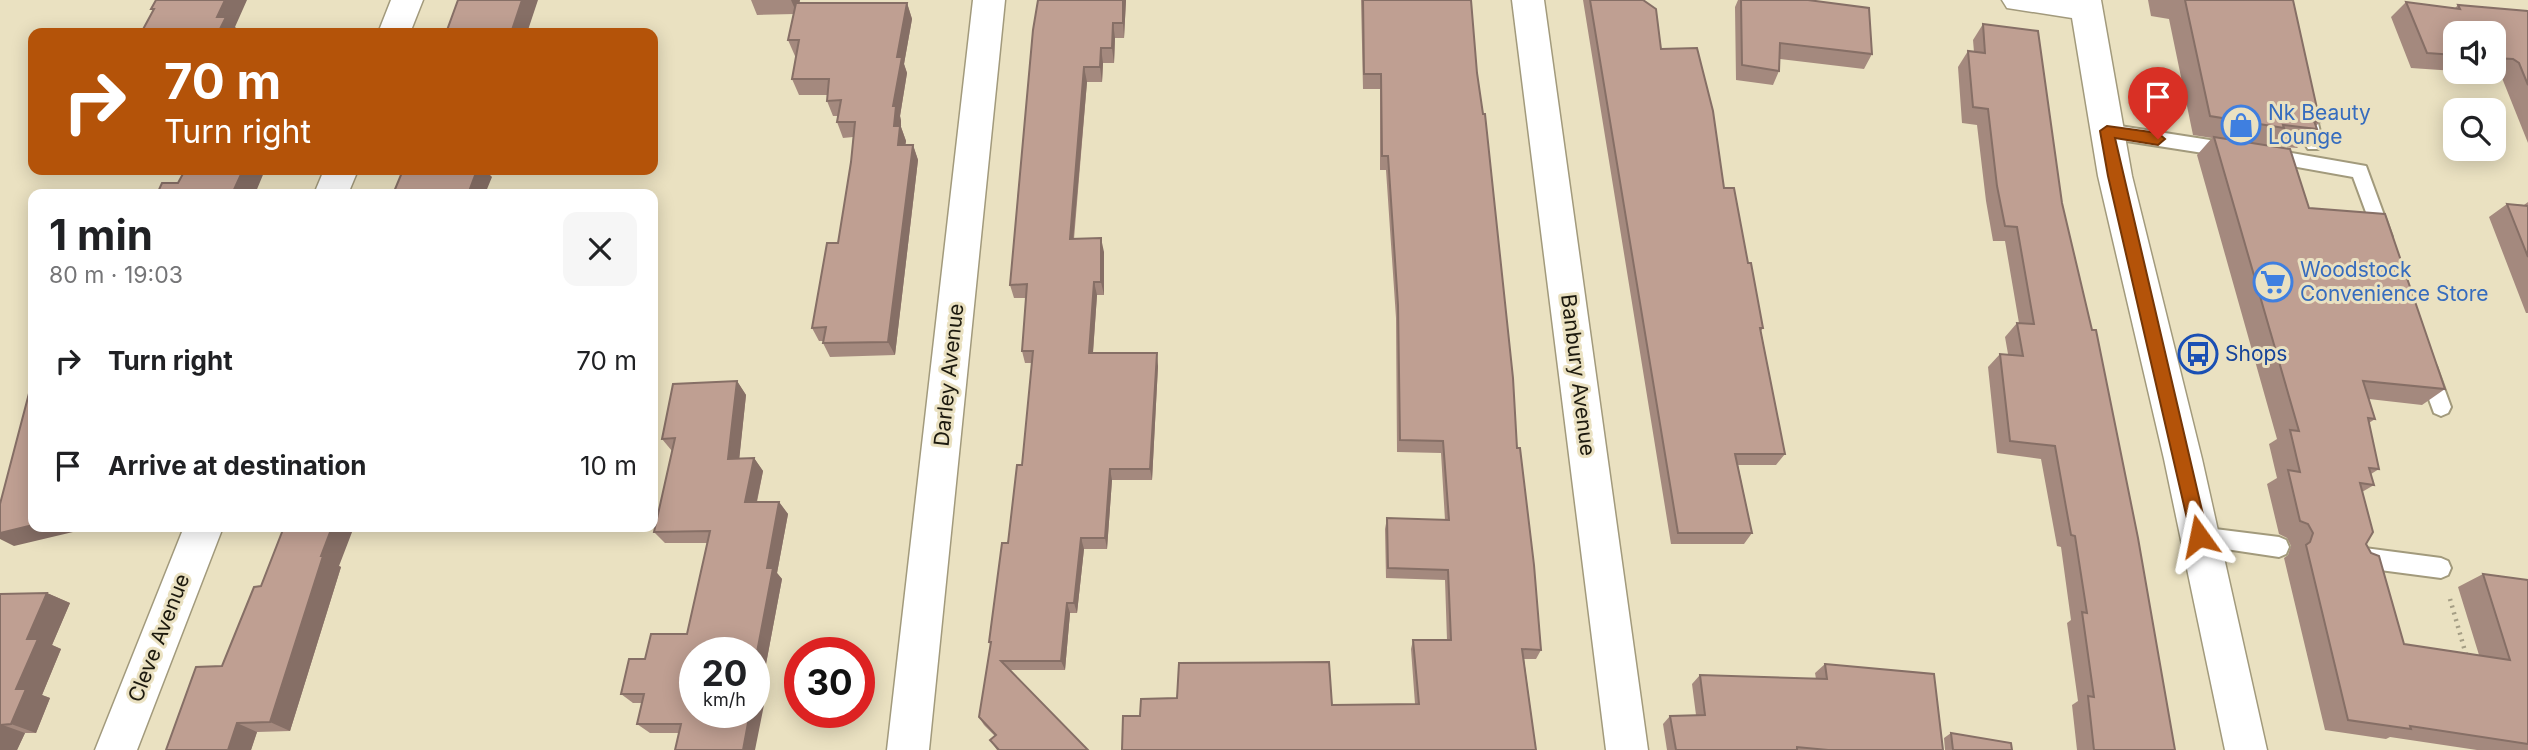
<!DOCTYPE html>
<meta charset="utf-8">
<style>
body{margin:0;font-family:Inter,sans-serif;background:#f6f6f6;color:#202124;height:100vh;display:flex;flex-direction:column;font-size:26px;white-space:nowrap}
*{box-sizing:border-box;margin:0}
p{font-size:23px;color:#757577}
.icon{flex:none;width:38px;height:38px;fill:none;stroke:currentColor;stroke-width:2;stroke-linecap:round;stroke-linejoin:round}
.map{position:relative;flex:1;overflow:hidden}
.panel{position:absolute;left:28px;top:189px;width:630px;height:343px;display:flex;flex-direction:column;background:#fff;border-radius:14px;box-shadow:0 4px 18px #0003}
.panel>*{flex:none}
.guide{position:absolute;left:28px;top:28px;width:630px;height:147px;border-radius:14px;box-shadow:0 4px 18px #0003;background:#b45309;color:#fff;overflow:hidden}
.controls{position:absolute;left:2443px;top:21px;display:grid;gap:14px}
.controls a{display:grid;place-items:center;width:63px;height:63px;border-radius:14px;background:#fff;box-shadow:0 4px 18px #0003;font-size:35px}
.speed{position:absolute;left:679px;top:637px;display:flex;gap:14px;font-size:35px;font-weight:700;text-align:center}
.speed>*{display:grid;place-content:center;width:91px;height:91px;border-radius:50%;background:#fff;box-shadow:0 4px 18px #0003;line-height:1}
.speed small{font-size:18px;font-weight:400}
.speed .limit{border:10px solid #d22;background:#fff;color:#111}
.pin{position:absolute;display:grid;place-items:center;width:60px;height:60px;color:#fff;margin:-72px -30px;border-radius:50% 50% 50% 0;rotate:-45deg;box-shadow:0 0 7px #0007}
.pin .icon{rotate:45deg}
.me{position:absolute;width:77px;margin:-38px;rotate:348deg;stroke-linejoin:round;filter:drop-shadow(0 0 5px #0008)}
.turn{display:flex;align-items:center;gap:24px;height:147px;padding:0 21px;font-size:32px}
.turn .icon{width:91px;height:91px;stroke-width:2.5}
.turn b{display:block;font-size:49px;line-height:60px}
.round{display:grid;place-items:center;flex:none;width:74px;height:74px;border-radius:14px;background:#f6f6f6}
.headline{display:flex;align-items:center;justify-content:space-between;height:119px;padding:0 21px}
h1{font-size:42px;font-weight:700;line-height:52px}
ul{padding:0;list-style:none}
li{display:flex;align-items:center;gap:21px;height:105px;padding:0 21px}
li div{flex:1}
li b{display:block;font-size:26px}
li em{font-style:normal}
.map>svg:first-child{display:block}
</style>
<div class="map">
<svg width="2528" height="750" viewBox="0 0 2528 750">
<rect width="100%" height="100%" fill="#eae1c1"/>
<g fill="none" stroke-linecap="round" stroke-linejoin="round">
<defs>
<path id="lane" d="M2306,104L2312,106L2315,111L2323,144L2320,149H2308L2305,144L2297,111L2300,106Z
M2107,124L2229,143L2235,145L2238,150L2235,155L2229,157L2107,138L2101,136L2098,131L2101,126Z
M2269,149L2366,166L2392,237L2389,242L2383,244L2377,242L2353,177L2263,161L2260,156L2263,151Z
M2429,364L2436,366L2451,407L2448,413L2441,416L2434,413L2419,372L2422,366Z
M2199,527L2279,537L2286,540L2289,547L2286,554L2279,557L2199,545L2192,543L2189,536L2192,529Z
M2357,547L2441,558L2448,561L2451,568L2448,575L2441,578L2357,567L2350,564L2347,557L2350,550Z"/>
<path id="street" d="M391,0H423L410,33H378Z
M973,0H1005L929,750H887Z
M1512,0H1544L1648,750H1606Z
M2002,0H2101L2132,176L2202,459L2267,750H2225L2164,459L2098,176L2072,18L2007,8Z
M324,170H358L348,194H314Z
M184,527H223L137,750H95Z"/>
</defs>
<use href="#lane" stroke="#a29a7c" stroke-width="4"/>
<use href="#street" stroke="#a29a7c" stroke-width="3"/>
<path stroke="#a59e85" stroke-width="4.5" stroke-dasharray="2 5" stroke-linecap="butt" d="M2450,599L2467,658"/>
<use href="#lane" fill="#fff" fill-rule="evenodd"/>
<use href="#street" fill="#fff" fill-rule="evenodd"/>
</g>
<path fill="#a4897e" d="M751,0H800L799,3H907L912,19L904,64L907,73L900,116L901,121V127L906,141L905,145H913L918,160L895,355L830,357L823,343L824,341H819L812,328L838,243L851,162L853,137L843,138L837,122L838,116H833L827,101V95H799L792,79L796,56H795L788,40L794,14L757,15Z
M1126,0L1124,38H1115L1114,63H1103L1102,82H1087L1074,239L1104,252V295H1097L1093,353L1158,366L1152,480H1112L1107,549H1084L1077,613H1070L1065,670H1010L1088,750H997L990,740L995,736L984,725L979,717L991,646L989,642L1022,465L1032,363H1025L1022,351L1026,298H1014L1010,285L1033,30Z
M1361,0H1471L1477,73L1517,448L1541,650L1536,659H1524L1536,750L1140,716L1332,705L1415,704L1411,649L1413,640H1447L1445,580L1386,578L1385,529L1387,518L1445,520L1441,453L1397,452L1396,318L1386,170H1380V89H1363Z
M1583,0H1643L1661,49L1724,188L1763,328L1761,331L1785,454L1776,465H1738L1752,533L1744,544H1671Z
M1738,0H1808L1872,54L1864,69L1780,59L1779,71L1773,85L1736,80L1735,7Z
M2148,0H2293L2320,122L2316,126L2317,129L2297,148L2267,145L2309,208L2445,389L2422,405L2369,399L2375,419L2369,423L2379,469L2371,474L2374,485L2362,492L2366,544L2404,644L2479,655L2458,587L2483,574L2528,580V750H2477L2390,737L2386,739L2325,730L2284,558L2288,555L2291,546L2287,538L2279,534L2267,484L2277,478L2269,444L2277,439L2197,155L2212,138L2193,135L2169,19L2151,16Z
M2406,2L2455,8L2458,5L2528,11V143L2502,78L2496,74L2465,72H2494V33H2455V71L2411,68L2391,17Z
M1983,24L2062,203L2175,750H2077L2072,705L2078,701L2067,623L2071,620L2061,547L2057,546L2041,459L1997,453L1988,367L2000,354H2008L2005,337L2017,323H2019L2005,241H1993L1986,201L1977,125L1962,123L1958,67L1968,51L1974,52L1973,40Z
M2528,202V313H2526L2489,217L2507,204L2524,205Z
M737,381L746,395L739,459L754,458L763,471L757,502H779L788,514L777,573L782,579L760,696L765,700L679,733H650L637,724L642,703H633L621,694L645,659L687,634L707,543H665L654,532L672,451L662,439Z
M339,566L341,567L290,731L257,732L251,750H166L222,666L261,586Z
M47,593L70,603L52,645L61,649L42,695L50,698L36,733H25L17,750H0V594Z
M1825,664L1943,750H1667L1663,724L1670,716L1696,715L1692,684L1700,675L1816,679L1815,673Z
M1951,733L2012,750H1945L1944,738Z"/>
<path fill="#866f66" d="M225,0H247L235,27L241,33H218L217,17Z
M522,0H538L527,33H511Z
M791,0H800L797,14Z
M1123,0H1126L1124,38L1123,23Z
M907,3L912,19L904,64L907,73L900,116L901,121V127L906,141L903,161L898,145L894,126L893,106L897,57Z
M1113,23L1115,38L1114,63L1112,48Z
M1101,48L1103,63L1102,82L1100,67Z
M1084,67L1087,82L1072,253L1070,239Z
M913,145L918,160L895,355L888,342Z
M243,170H265L255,194H232Z
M477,170H491L490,175L492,177L485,194H468Z
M1101,238L1104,252V295L1101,282Z
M1094,282L1097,295L1092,365L1089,353Z
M1157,353L1158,366L1152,480L1150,469Z
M737,381L746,395L738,471L728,459Z
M754,458L763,471L754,514L745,502Z
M1110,469L1112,480L1107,549L1105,538Z
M779,502L788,514L777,573L782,579L760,696L765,700L755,750H743L750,712H754V668L767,568Z
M33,525V527H74L73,532L14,546L0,539V533Z
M332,527H354L339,566L341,567L290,731L270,722L321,556Z
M1081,538L1084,549L1077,613L1074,603Z
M47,593L70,603L52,645L61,649L42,695L50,698L36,733L11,724L16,689L27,639Z
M1067,603L1070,613L1065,670L1061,661Z
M237,723L257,732L251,750H228Z
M0,724L25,733L17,750H0Z"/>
<path fill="#bf9f92" stroke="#866f66" stroke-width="2" d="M156,0H225L217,17H226L218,33H141L154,9H151Z
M458,0H522L511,33H446Z
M1038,0H1123V23H1113L1112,48H1101L1100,67H1084L1070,239L1101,238V282H1094L1089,353H1157L1150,469H1110L1105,538H1081L1074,603H1067L1061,661H1001L1088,750H999L990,740L996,735L979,717L991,642H989L1002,543H1008L1017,465H1022L1033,351H1022L1027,284L1010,285L1033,30Z
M1363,0H1471L1477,73L1483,114H1485L1513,378L1517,448H1520L1534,565L1541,650L1522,649L1536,750H1122L1123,716H1140L1141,699L1177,698L1179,663L1329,662L1332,705L1419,704L1413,640H1451L1448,570L1388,568L1387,518L1449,520L1443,441L1400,440L1398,305L1388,156H1382L1381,74H1364Z
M1590,0H1643L1656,9L1661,49L1697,48L1713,111L1724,188H1734L1748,263H1751L1763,328H1760L1785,454H1735L1752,533H1678Z
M1741,0H1808L1869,8L1872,54L1780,43L1779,71L1742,65Z
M2185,0H2293L2320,122L2314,121L2317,129L2283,125L2284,128L2210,116Z
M2406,2L2460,9L2458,5L2528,11V85L2519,63L2513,59L2494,58V33H2455V55L2427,53Z
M796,3H907L897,57H902L893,106H896L894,126H900L898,145H913L888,342L823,343L826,327L812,328L827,243H838L851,162L855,122H837L841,100L827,101L829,79H792L799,40H788Z
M1983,24L2038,31L2062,203L2092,330H2096L2138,538L2175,750H2094L2088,696L2094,697L2082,612L2087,613L2075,536L2071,535L2055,446L2010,441L2000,354L2023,356L2017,323L2034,324L2017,227L2005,226L1997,186L1988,109L1973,107L1968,51L1985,53Z
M2214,137L2290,149L2309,208L2385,214L2445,389L2363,381L2375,419L2368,418L2379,469L2369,468L2374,485L2360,483L2373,532L2366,544L2371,553L2379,556L2404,644L2510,660L2483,574L2528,580V744L2410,726L2411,729L2348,720L2306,545L2310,542L2313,533L2308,524L2300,521L2288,470L2300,472L2290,430L2299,431Z
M185,170H243L232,194H157L162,183H178Z
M403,170H477L468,194H393Z
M2507,204L2528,206V257Z
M33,378V525L0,533V504Z
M737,381L728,459L754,458L745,502H779L767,568H773L754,668V653H695V712H750L743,750H675L681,724H637L644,694H621L629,659H645L651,634H687L710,531L654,532L675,438L662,439L673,384Z
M284,527H332L321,556H323L270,722L237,723L228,750H166L196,667L222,666L254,587L261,586Z
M47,593L27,639H38L16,689H26L11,724L0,725V594Z
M1825,664L1934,674L1943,750H1828L1797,747V750H1676L1670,716L1705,715L1700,675L1827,679Z
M1951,733L2011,743L2012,750H1953Z"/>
<path fill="#b45309" stroke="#753606" stroke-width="2" d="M2107,126L2158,133L2165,139L2158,145L2115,138L2208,536L2205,542L2199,544L2193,542L2191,536L2108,176L2100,131Z"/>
<defs>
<symbol id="shop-ring" viewBox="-11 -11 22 22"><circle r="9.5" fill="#eae1c1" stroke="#3f7fe0" stroke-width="1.5"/><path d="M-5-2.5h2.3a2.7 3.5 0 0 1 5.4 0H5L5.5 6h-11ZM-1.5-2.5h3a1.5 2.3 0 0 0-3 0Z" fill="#3f7fe0"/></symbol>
<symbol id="supermarket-ring" viewBox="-11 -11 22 22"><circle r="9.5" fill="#eae1c1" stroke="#3f7fe0" stroke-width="1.5"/><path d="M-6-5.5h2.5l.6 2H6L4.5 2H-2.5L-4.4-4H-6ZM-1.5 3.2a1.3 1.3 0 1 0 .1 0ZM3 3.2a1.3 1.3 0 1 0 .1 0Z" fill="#3f7fe0"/></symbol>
<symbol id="bus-ring" viewBox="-11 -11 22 22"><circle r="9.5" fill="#eae1c1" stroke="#1a4fb4" stroke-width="1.5"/><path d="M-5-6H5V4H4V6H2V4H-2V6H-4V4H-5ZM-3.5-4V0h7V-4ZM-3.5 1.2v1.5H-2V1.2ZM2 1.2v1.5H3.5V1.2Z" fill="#1a4fb4"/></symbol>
</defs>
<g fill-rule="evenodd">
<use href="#shop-ring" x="2219" y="103" width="44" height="44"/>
<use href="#supermarket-ring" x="2251" y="260" width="44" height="44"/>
<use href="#bus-ring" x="2176" y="332" width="44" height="44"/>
</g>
<g text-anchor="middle" stroke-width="6" stroke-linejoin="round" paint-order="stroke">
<g font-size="21" fill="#366cbe" stroke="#eae1c1" text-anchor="start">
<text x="2268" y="120">Nk Beauty<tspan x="2268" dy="24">Lounge</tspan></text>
<text x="2300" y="277">Woodstock<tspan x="2300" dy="24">Convenience Store</tspan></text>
</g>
<g font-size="21" fill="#164399" stroke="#eae1c1" text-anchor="start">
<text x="2225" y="361">Shops</text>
</g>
<g font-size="21" fill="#1c190e" stroke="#eae1c1">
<text transform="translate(949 375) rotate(-84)" y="7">Darley Avenue</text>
<text transform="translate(1578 375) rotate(83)" y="7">Banbury Avenue</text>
<text transform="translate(159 638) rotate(-69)" y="7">Cleve Avenue</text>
</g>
</g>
</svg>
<div class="controls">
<a><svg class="icon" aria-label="sound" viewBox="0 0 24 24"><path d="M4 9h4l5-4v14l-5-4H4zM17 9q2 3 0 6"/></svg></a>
<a><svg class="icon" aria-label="search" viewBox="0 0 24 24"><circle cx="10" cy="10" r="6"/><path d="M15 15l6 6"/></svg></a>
</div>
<div class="speed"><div>20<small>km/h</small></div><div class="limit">30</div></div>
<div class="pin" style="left:2158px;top:139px;background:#d93025"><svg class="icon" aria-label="arrive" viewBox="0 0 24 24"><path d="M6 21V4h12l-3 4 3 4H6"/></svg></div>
<svg class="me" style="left:2199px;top:536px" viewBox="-20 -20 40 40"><path d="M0-17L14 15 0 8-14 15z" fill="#b45309" stroke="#fff" stroke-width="4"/></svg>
<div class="guide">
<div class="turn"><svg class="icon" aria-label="right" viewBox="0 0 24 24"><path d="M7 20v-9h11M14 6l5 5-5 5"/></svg><div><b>70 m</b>Turn right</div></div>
</div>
<section class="panel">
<div class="headline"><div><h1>1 min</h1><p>80 m · 19:03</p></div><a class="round"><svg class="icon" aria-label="close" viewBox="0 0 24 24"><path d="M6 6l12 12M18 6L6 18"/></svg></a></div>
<ul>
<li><svg class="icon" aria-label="right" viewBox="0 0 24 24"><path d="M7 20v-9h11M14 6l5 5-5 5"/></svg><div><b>Turn right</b></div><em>70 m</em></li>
<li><svg class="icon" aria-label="arrive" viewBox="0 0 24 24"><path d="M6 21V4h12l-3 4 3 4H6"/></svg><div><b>Arrive at destination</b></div><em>10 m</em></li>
</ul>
</section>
</div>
